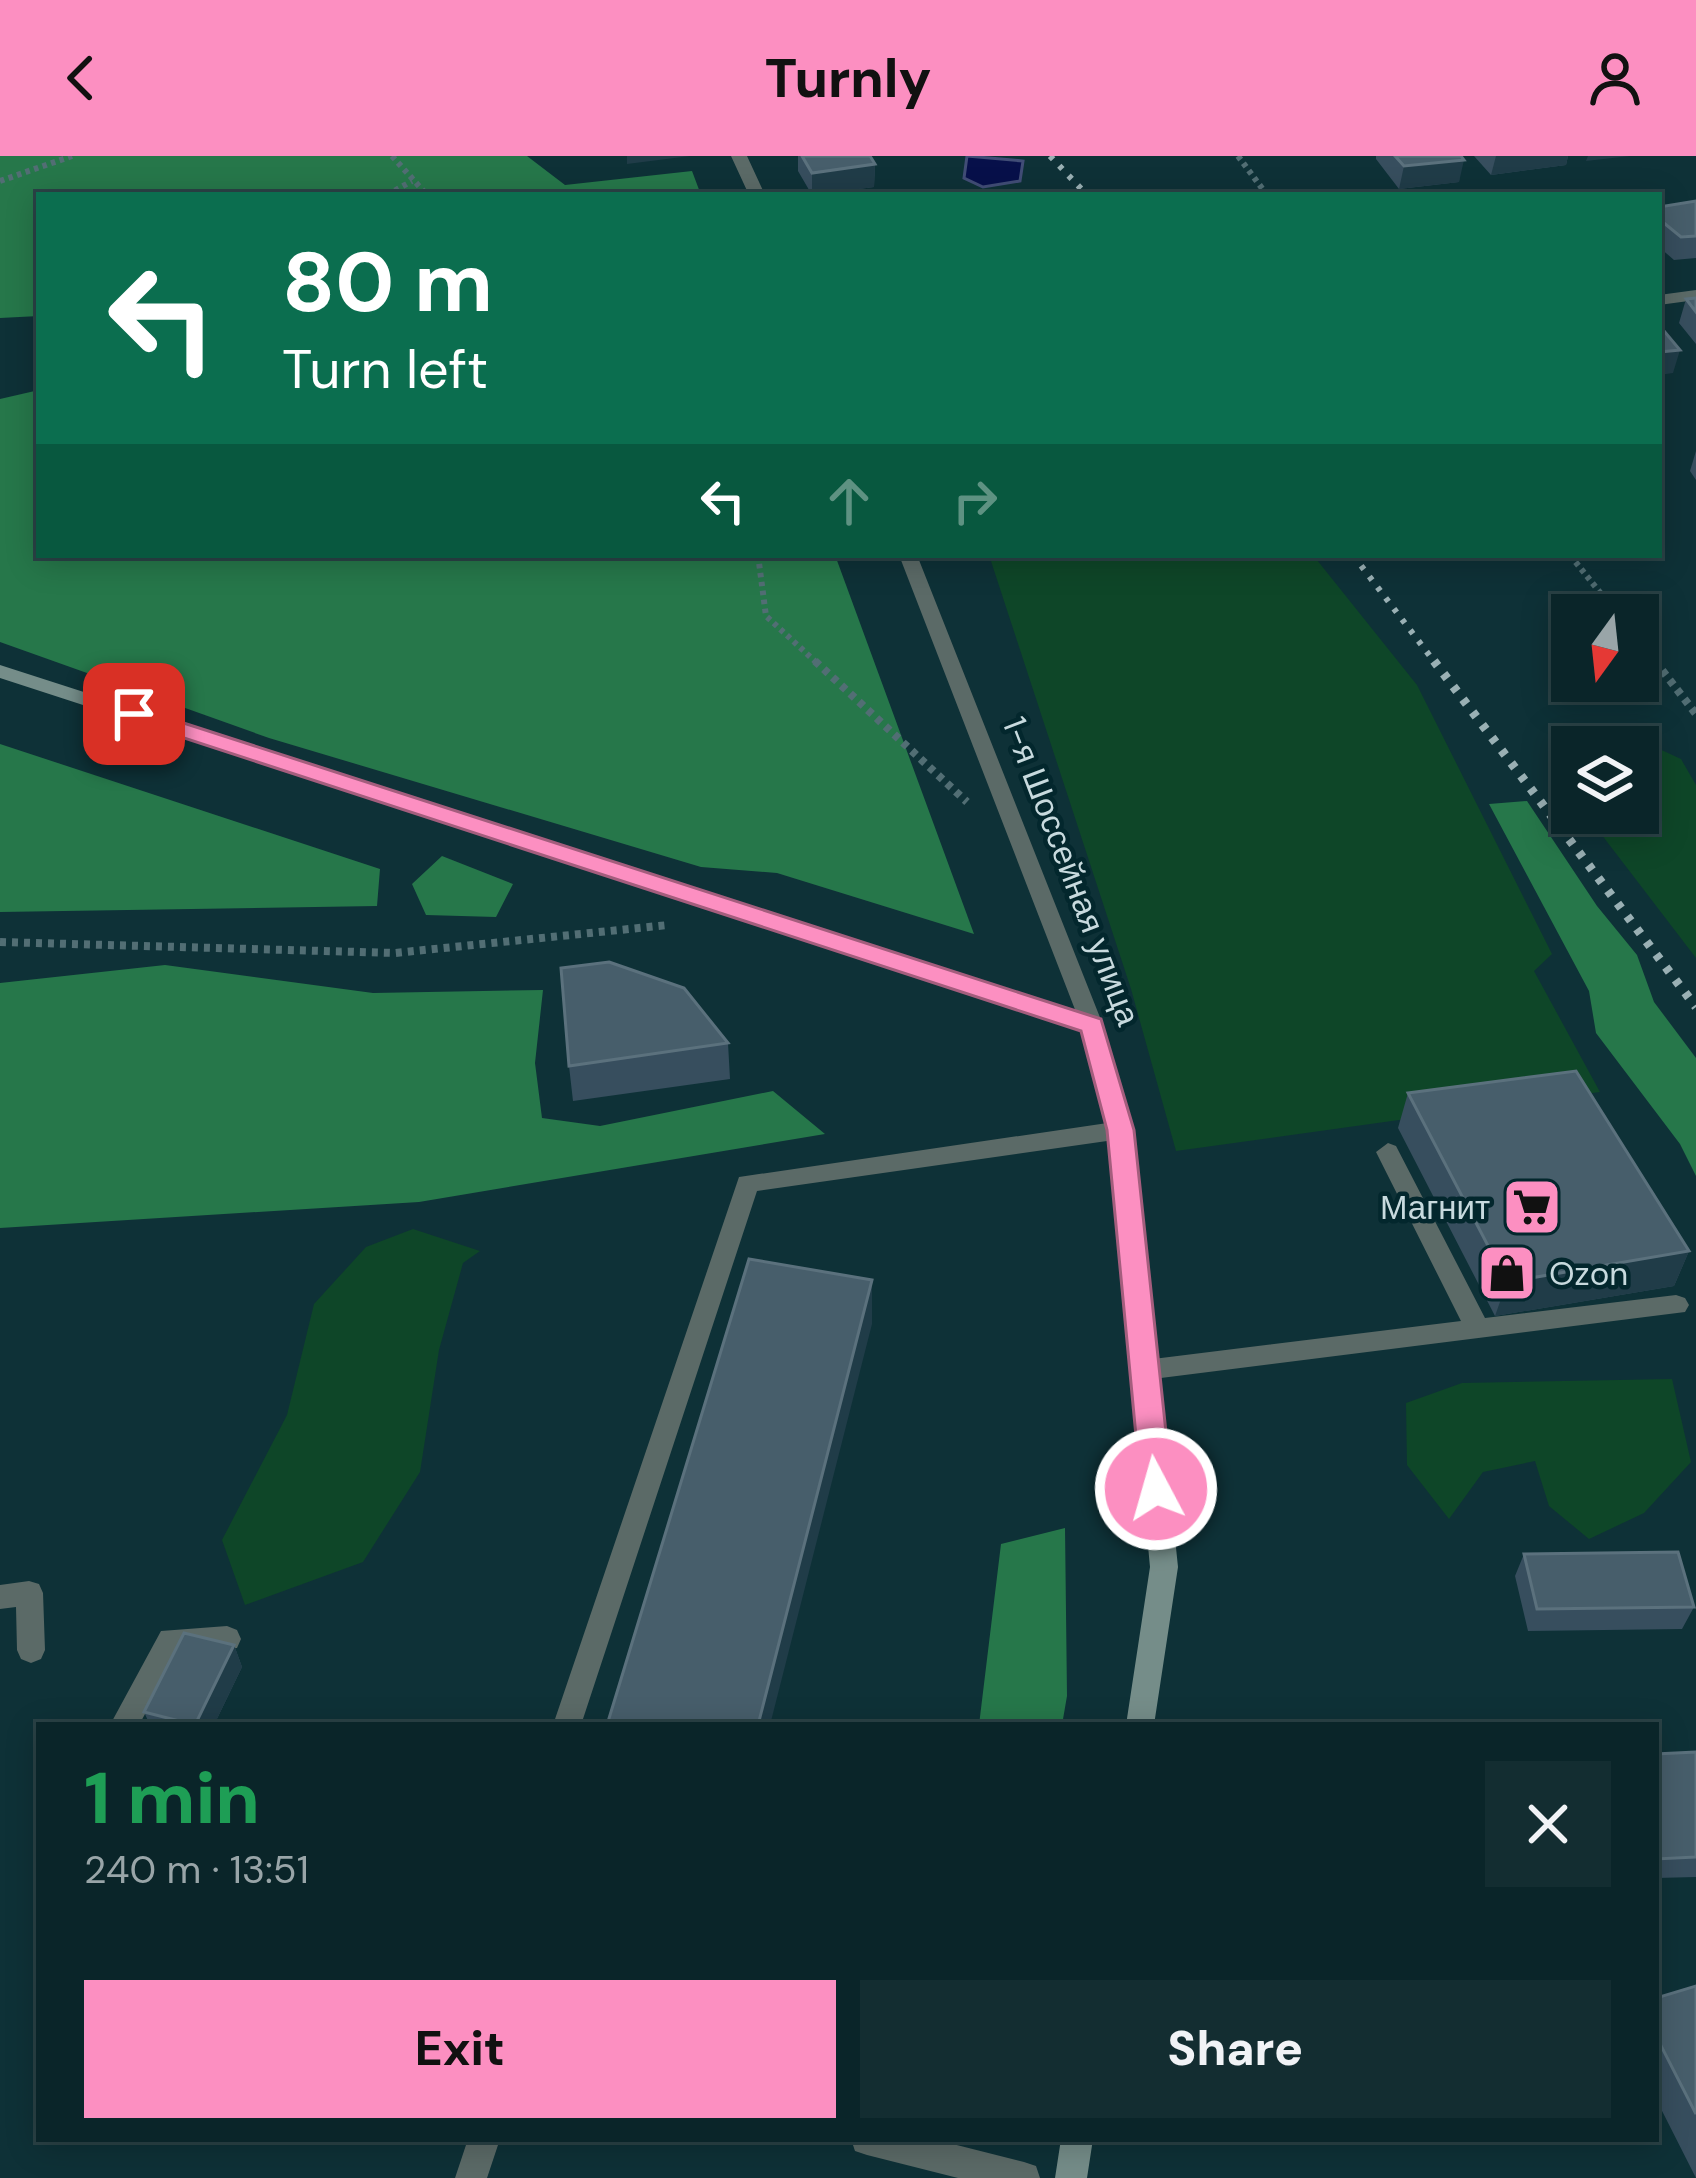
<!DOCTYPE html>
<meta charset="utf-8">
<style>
body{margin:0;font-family:"DM Sans",sans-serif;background:#132d31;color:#f1f3f6;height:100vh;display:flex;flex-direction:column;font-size:45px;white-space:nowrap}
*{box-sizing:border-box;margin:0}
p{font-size:39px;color:#99a5a8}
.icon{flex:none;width:66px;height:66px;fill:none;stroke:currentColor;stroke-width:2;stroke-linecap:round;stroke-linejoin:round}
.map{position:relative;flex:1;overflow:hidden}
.panel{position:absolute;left:36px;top:1566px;width:1623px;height:420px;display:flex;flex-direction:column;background:#0a2529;border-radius:0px;box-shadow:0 6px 30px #0003,0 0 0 3px #2a4246}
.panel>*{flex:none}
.banner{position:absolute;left:36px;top:36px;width:1626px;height:366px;border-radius:0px;box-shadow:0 6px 30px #0003,0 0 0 3px #2a4246;background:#0b6e4f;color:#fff;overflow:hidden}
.needle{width:78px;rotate:195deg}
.buttons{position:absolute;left:1551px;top:438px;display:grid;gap:24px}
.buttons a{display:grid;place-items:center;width:108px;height:108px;border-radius:0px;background:#0a2529;box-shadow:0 6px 30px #0003,0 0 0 3px #2a4246;font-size:60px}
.pin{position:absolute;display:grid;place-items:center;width:102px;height:102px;color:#fff;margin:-51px;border-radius:24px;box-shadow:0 6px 18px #0006}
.me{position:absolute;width:132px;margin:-66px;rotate:354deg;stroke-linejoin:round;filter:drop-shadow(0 0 9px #0008)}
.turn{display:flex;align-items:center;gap:42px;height:252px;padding:0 48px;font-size:54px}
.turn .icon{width:156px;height:156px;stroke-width:2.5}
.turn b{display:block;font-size:84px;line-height:102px}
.lanes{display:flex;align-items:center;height:114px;padding:0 48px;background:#0003;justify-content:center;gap:60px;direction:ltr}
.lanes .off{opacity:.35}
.round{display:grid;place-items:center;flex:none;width:126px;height:126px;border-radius:0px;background:#132d31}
.overview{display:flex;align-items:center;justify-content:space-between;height:204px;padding:0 48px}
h1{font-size:72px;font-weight:800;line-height:90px;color:#1e9e55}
.primary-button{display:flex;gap:24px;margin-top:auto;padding:24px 48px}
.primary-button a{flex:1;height:138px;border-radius:0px;background:#fc8fc1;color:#111;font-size:48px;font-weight:800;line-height:138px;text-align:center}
.primary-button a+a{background:#132d31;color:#f1f3f6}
header{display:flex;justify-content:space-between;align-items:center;height:156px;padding:0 48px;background:#fc8fc1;color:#111;font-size:54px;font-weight:800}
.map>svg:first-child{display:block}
</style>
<header><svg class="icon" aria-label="back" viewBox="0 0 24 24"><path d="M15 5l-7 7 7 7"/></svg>Turnly<svg class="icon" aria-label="person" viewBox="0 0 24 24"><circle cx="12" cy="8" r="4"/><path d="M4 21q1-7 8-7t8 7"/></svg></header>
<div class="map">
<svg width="1696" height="2022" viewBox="0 0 1696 2022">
<rect width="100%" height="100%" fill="#0e3137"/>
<path fill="#0e4628" d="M989,399H1313L1417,529L1552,798L1534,815L1600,936L1176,995L1131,833Z
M1655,591L1681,603L1696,629V802L1585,657H1638V592Z
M413,1073L480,1095L463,1107L439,1194L420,1316L363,1406L245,1449L222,1384L287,1259L314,1148L366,1091Z
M1672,1223L1691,1306L1644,1357L1589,1383L1549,1350L1535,1305L1483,1316L1449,1363L1407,1309L1406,1247L1462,1227Z"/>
<path fill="#26774a" d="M0,0H527L565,29L692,15L701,39H39V160L0,162Z
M39,234V399H835L974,778L777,717L701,711L269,582L0,486V243Z
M0,588L380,713L377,750L0,756Z
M1527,645L1597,750L1637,799L1654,846L1696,902V1020L1680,988L1596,877L1589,835L1489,648Z
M442,700L513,728L496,761L426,759L412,728Z
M165,809L373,837L543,834L535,907L542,962L600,970L773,935L825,978L419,1046L0,1072V827Z
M1065,1372L1067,1540L1062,1569H979L1001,1388Z"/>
<path fill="#07104a" stroke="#414d76" stroke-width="3" d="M967,0L1023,5L1020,25L983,31L964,22Z"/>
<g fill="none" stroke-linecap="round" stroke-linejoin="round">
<path stroke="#526e74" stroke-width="6" stroke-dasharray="4.5 4.5" stroke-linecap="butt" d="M392,0L427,39
M1238,0L1267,39
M0,25L72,0
M387,39L412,25
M758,399L766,460L818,508
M1570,399L1618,459
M1638,484L1657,508"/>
<path stroke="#526e74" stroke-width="8" stroke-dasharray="6 6" stroke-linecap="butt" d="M815,505L967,646
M1655,505L1696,558
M0,786L395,797L668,769"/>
<path fill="#5b6a67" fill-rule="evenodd" d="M1121,965L1133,974L1121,983L757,1035L581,1569H553L739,1021Z
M1388,987L1396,990L1485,1162L1676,1139L1685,1142L1689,1149L1685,1156L1145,1224L1136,1221L1132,1214L1136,1207L1145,1204L1461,1165L1376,996Z
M29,1425L39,1428L43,1437L45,1494L41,1503L31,1507L21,1503L17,1494L16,1451L0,1453V1429Z
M227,1470L237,1474L241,1483L237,1492L179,1496L139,1569H110L161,1475Z
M468,1983H500L487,2022H455Z
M851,1983H933L1024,2006L1036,2010L1040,2022H958L867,1999L855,1995Z"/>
<path fill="#5b6a67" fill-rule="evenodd" d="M731,0H747L765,39H749Z
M1696,134V144L1659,149V139Z
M899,399H917L1103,869L1100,875L1092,877L1081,869Z"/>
<path fill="#758d89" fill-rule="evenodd" d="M0,509L1100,863L1133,974L1178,1411L1154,1569H1126L1150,1411L1109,974L1082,874L0,522Z
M1061,1983H1093L1087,2022H1055Z"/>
<path stroke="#9ab0b4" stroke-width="6" stroke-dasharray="4.5 9" stroke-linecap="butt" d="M1050,0L1087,39
M1353,399L1436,508"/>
<path stroke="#9ab0b4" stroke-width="9" stroke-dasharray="6 10" stroke-linecap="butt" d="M1434,505L1696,851"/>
</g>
<path fill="#374e5e" d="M798,0H870L875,8L874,31L812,39L798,15Z
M1376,0H1461L1459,26L1399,33L1376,3Z
M1474,0H1568L1566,9L1491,19Z
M1696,45V102L1674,104L1659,91V51Z
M1696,142V188L1679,167L1686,143Z
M1696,295V324L1690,315Z
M728,887L730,923L573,945L569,910Z
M1408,937L1689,1095L1674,1130L1495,1160L1398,972Z
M1524,1398L1694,1451L1682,1473L1528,1475L1515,1420Z
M234,1489L242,1511L214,1569H150L144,1556Z
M1696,1596V1721L1656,1722V1598Z
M1696,1830V2022L1656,1943V1842Z"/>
<path fill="#203c48" d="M627,0H690L627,8Z
M1496,0H1568L1566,9L1491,19Z
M1588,0H1630L1586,5Z
M1464,4L1459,26L1399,33L1404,10Z
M875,8L874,31L812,39V17Z
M1680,194L1673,217L1659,219V196Z
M1689,1095L1674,1130L1495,1160L1507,1126Z
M872,1124V1168L770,1569H758Z
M234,1489L242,1511L214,1569H195Z"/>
<path fill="#475e6b" stroke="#5b717d" stroke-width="3" d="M802,0H870L875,8L812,17Z
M1395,0H1461L1464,4L1404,10Z
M1696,45V80L1681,81L1659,63V51Z
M1696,142V156L1686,143Z
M1659,169L1680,194L1659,196Z
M609,806L684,832L728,887L569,910L561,812Z
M1576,915L1689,1095L1507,1126L1408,937Z
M749,1103L872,1124L758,1569H607Z
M1678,1396L1694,1451L1537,1453L1524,1398Z
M184,1477L234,1489L195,1569L144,1556Z
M1696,1596V1701L1656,1703V1598Z
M1696,1830V1958L1656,1880V1842Z"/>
<path fill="#fc8fc1" stroke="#a45d7d" stroke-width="3" d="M134,551L1101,863L1134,974L1172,1333L1167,1342L1156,1346L1146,1342L1141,1333L1107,974L1081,875L126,563L123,558Z"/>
<defs>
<symbol id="supermarket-square" viewBox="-11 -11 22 22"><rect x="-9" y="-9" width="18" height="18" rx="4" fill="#fc8fc1" stroke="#03272d"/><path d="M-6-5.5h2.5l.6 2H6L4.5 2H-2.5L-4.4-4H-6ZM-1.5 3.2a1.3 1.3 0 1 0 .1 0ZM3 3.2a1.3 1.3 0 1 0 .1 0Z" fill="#111"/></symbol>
<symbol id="shop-square" viewBox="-11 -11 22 22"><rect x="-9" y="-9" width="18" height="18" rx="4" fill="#fc8fc1" stroke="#03272d"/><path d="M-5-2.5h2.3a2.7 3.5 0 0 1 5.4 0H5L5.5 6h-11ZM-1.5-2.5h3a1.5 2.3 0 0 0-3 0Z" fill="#111"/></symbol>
</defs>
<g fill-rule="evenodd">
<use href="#supermarket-square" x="1499" y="1018" width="66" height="66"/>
<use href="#shop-square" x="1474" y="1084" width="66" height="66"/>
</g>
<g text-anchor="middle" stroke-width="9" stroke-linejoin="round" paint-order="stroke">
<g font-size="33" fill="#c8dade" stroke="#03272d">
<text transform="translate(1072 715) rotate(69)" y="12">1-я Шоссейная улица</text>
</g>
<g font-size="33" fill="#c8dade" stroke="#03272d" text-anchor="end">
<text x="1490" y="1063">Магнит</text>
<text x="1549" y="1129" text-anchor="start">Ozon</text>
</g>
</g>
</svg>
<div class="buttons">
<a><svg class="needle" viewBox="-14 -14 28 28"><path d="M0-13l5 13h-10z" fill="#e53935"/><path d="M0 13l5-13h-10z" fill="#99a5a8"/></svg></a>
<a><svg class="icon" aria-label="layers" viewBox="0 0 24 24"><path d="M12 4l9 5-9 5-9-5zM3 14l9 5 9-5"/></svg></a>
</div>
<div class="pin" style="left:134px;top:558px;background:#d93025"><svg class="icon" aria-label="arrive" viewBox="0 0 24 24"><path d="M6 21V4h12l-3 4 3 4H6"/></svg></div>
<svg class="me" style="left:1156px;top:1333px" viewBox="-20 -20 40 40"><circle r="17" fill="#fc8fc1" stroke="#fff" stroke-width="3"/><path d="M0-11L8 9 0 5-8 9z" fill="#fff"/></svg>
<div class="banner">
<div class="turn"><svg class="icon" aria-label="left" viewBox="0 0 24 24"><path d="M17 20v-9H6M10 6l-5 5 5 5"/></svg><div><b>80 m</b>Turn left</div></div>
<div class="lanes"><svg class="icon" aria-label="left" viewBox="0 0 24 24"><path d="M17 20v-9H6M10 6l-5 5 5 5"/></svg><svg class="icon off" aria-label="ahead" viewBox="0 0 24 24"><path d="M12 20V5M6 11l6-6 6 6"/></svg><svg class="icon off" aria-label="right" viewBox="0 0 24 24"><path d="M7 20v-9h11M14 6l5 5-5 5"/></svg></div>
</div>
<section class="panel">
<div class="overview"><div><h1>1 min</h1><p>240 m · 13:51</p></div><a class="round"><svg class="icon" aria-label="close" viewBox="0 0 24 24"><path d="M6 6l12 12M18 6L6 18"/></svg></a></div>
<div class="primary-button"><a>Exit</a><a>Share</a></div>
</section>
</div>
